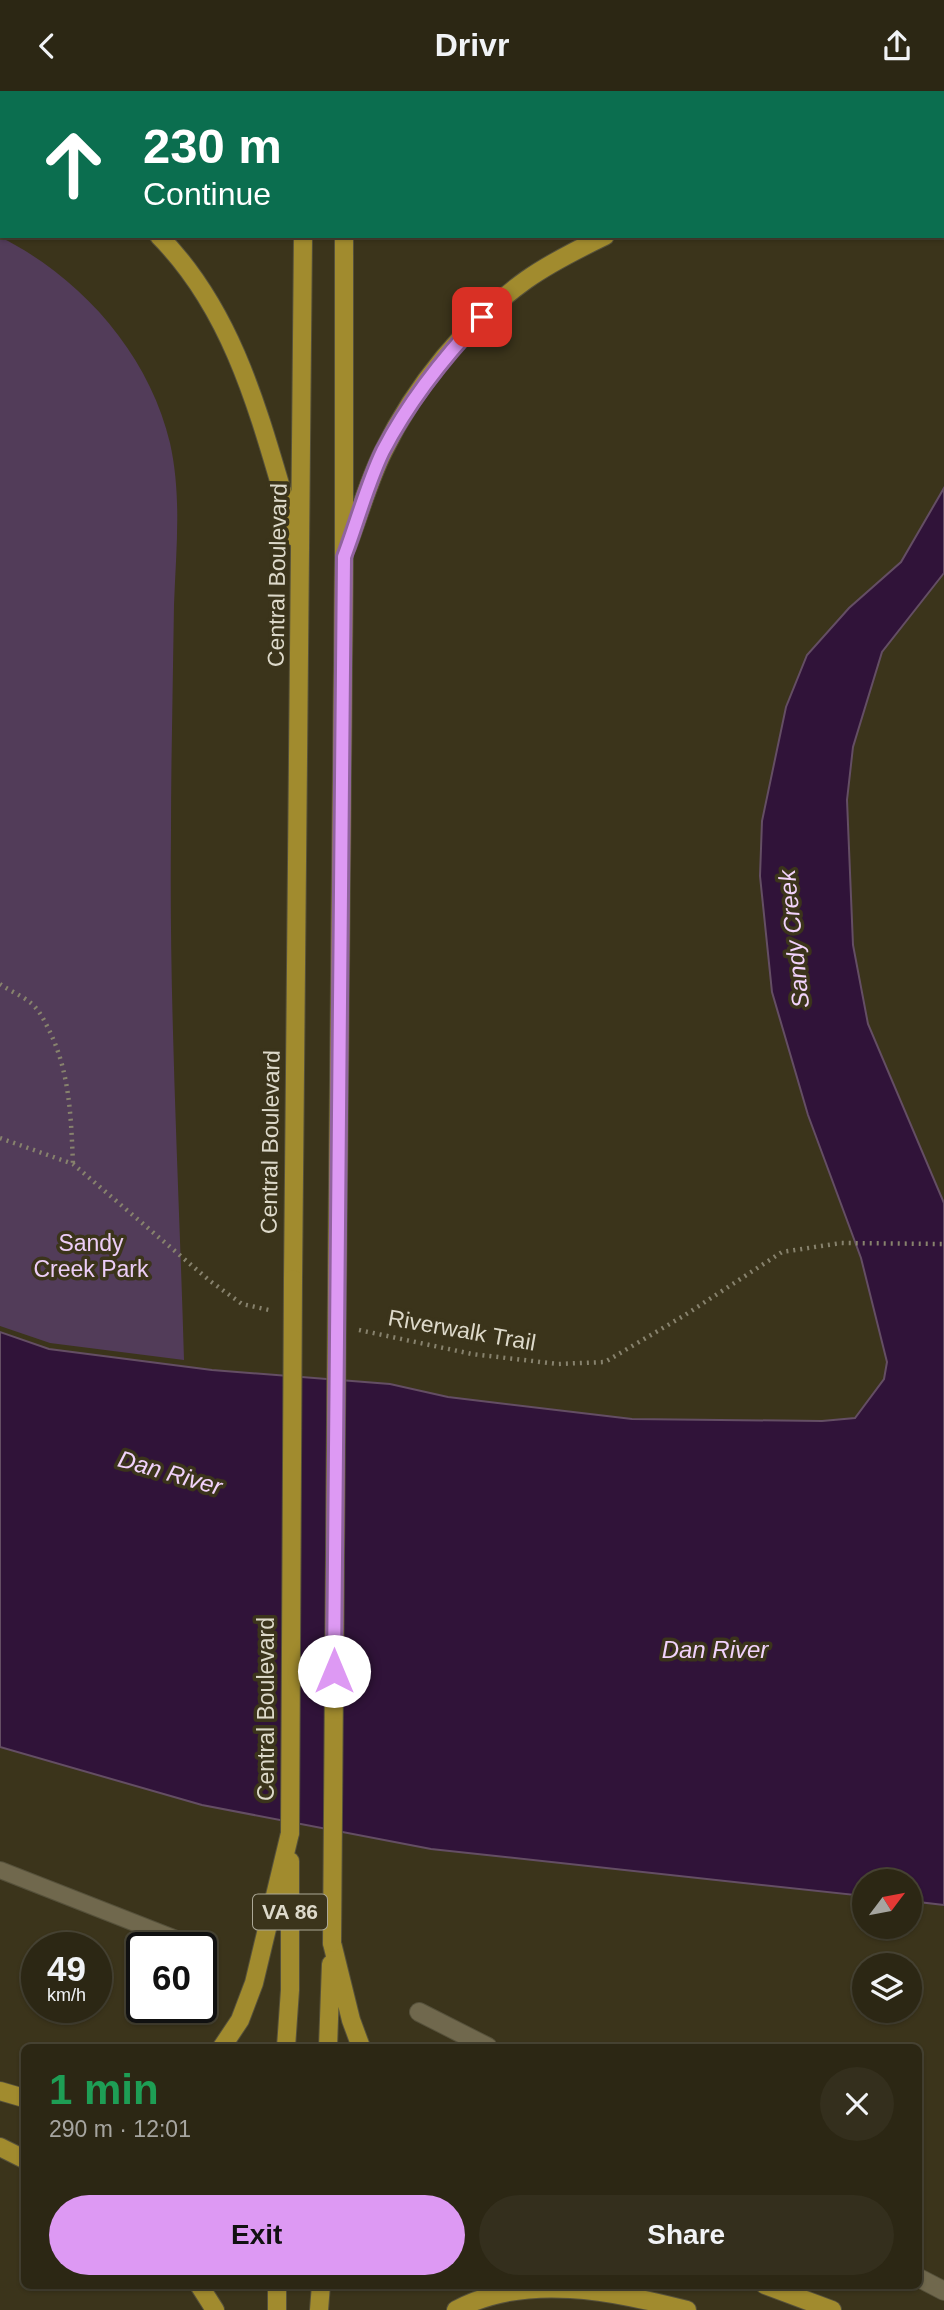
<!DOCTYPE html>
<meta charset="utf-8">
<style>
body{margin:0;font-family:Helvetica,sans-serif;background:#342f1d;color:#f1f3f6;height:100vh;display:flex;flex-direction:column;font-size:26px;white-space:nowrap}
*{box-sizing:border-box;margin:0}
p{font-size:23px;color:#a6a5a0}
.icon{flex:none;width:38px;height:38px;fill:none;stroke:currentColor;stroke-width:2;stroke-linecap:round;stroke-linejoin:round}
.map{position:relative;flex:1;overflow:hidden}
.drawer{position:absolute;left:21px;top:1953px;width:901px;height:245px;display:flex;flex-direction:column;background:#2c2714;border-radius:10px;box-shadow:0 2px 5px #0004,0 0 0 2px #484434}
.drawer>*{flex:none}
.top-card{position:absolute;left:0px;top:0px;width:945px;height:147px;box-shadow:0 2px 5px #0004,0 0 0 2px #484434;background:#0b6e4f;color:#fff;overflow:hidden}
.needle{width:46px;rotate:58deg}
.controls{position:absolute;left:852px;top:1778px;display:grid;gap:14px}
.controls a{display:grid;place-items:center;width:70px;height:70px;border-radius:50%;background:#2c2714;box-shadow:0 2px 5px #0004,0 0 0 2px #484434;font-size:35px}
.speed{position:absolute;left:21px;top:1841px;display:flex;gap:14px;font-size:35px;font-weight:700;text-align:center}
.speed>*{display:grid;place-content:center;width:91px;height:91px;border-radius:50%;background:#2c2714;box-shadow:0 2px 5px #0004,0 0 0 2px #484434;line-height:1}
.speed small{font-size:18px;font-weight:400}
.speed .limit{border:4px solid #111;border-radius:10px;background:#fff;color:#111}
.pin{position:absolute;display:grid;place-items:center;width:60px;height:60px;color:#fff;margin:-30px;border-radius:14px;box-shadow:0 4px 10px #0006}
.me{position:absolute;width:77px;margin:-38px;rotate:0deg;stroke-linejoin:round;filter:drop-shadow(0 0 5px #0008)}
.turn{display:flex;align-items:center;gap:24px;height:147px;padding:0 28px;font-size:32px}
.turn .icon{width:91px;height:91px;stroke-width:2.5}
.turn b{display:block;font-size:49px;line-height:60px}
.round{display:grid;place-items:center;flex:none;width:74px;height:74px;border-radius:37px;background:#342f1d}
.headline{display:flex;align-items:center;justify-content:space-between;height:119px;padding:0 28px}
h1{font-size:42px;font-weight:700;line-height:52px;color:#1e9e55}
.action{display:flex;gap:14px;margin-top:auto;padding:14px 28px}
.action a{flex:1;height:80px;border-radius:42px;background:#dd99f3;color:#111;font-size:28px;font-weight:700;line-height:80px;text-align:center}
.action a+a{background:#342f1d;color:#f1f3f6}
header{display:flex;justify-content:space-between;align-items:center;height:91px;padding:0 28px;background:#2c2714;font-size:32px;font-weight:700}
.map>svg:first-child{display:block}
</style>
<header><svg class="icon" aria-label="back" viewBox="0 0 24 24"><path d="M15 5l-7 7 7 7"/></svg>Drivr<svg class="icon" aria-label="share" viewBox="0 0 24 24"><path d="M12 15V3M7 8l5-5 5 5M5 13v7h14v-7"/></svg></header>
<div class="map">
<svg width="944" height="2219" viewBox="0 0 944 2219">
<rect width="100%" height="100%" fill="#3b341b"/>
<path fill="#523c59" d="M0,146C81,186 149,263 170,352C182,406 176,459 174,514C173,590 171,666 171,742C169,917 179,1094 184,1269L50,1252L0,1235Z"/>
<path fill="#301339" stroke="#644e64" stroke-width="2" d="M944,397V482L882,561L853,656L847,709L853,854L868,933L944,1112V1814L910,1810V1790H864V1805L431,1758L202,1714L0,1656V1241L49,1258L212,1279L390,1293L448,1306L632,1328L822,1330L855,1327L884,1288L887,1271L861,1167L808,1024L772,901L760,785L762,730L786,616L807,564L849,517L901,471Z"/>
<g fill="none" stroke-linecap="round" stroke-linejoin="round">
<defs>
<path id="service" d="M0,1779L199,1857"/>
<path id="minor" d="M419,1921L488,1956
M919,2187L944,2200"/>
<path id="primary" d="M423,0L424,2
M304,2V0
M348,2V0
M729,2L730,0
M783,2L784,0
M0,38L2,39
M159,145C240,227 263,340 296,447
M347,456C359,425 368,391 383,361C415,295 466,232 526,189C550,172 578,158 605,145
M293,1188L303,145
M337,1199L344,466V145
M332,1852L351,1929L361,1956
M222,1956L240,1929L254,1892L290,1742
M286,1956L290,1899V1770
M328,1956L331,1873
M0,2000L24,2007
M0,2056L24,2068
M199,2194L215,2219
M765,2194L832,2219
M277,2219V2194
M319,2219L321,2194
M456,2219C526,2181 615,2201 687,2219"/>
</defs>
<use href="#service" stroke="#56513b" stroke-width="18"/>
<use href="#minor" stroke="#56513b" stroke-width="20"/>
<use href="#primary" stroke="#56513b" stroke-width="20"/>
<path stroke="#87826d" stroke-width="4.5" stroke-dasharray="2 5" stroke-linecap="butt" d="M0,893C10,900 23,905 32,913C40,920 45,931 50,941C70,983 71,1027 73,1073
M0,1047L73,1073L210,1190L242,1213L269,1219
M359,1239L472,1263L558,1273L605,1271L685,1224L782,1161L841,1152L944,1153"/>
<use href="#service" stroke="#70684d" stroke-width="16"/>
<use href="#minor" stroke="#70684d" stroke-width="18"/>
<use href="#primary" stroke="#a18b2e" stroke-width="18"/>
<defs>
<path id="primary-bridge" d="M290,1742L293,1188
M332,1852L337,1199"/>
</defs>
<use href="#primary-bridge" stroke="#56513b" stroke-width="20" stroke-linecap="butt"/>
<use href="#primary-bridge" stroke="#a18b2e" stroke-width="18"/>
</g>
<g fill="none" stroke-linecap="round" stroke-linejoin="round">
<defs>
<path id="route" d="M334,1580L344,466C357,432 367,393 383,360C409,310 443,267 482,226"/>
</defs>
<use href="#route" stroke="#90639e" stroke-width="18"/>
<use href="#route" stroke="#dd99f3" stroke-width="12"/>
</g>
<g text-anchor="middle" stroke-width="7" stroke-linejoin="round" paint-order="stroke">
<rect fill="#3b341b" stroke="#aca896" stroke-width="2" x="253" y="1803.5" width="74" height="35" rx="5"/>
<g font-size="21" font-weight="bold" fill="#ddd9ca">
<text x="290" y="1828">VA 86</text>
</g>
<g font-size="23" fill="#ddd9ca" stroke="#3b341b">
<text transform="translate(277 484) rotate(-89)" y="8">Central Boulevard</text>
<text transform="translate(270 1051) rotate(-89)" y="8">Central Boulevard</text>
<text transform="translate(462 1239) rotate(10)" y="8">Riverwalk Trail</text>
<text transform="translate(266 1618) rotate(-90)" y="8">Central Boulevard</text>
</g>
<g font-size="23" fill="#eccdf6" stroke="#3b341b">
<text x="91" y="1160">Sandy<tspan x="91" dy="26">Creek Park</tspan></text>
</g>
<g font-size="24" font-style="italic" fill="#f1d2fb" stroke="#3b341b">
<text transform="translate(794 848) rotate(-96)" y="8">Sandy Creek</text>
<text transform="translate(170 1382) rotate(16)" y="8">Dan River</text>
<text x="715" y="1567">Dan River</text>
</g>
</g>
</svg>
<div class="controls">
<a><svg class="needle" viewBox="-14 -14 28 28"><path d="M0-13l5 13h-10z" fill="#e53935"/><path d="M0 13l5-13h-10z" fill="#a6a5a0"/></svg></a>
<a><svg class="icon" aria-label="layers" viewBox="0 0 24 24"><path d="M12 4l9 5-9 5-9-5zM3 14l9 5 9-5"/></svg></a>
</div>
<div class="speed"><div>49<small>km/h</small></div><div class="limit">60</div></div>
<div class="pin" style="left:482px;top:226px;background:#d93025"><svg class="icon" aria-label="arrive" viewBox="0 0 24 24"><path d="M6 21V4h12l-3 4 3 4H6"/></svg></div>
<svg class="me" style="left:334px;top:1580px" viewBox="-20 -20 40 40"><circle r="19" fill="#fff"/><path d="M0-13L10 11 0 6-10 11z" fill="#dd99f3"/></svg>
<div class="top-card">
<div class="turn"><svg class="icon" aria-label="ahead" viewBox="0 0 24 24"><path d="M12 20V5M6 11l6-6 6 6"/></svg><div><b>230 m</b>Continue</div></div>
</div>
<section class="drawer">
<div class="headline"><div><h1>1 min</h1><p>290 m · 12:01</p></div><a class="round"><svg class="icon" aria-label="close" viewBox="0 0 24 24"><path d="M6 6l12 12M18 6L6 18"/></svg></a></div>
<div class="action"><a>Exit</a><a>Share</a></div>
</section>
</div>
